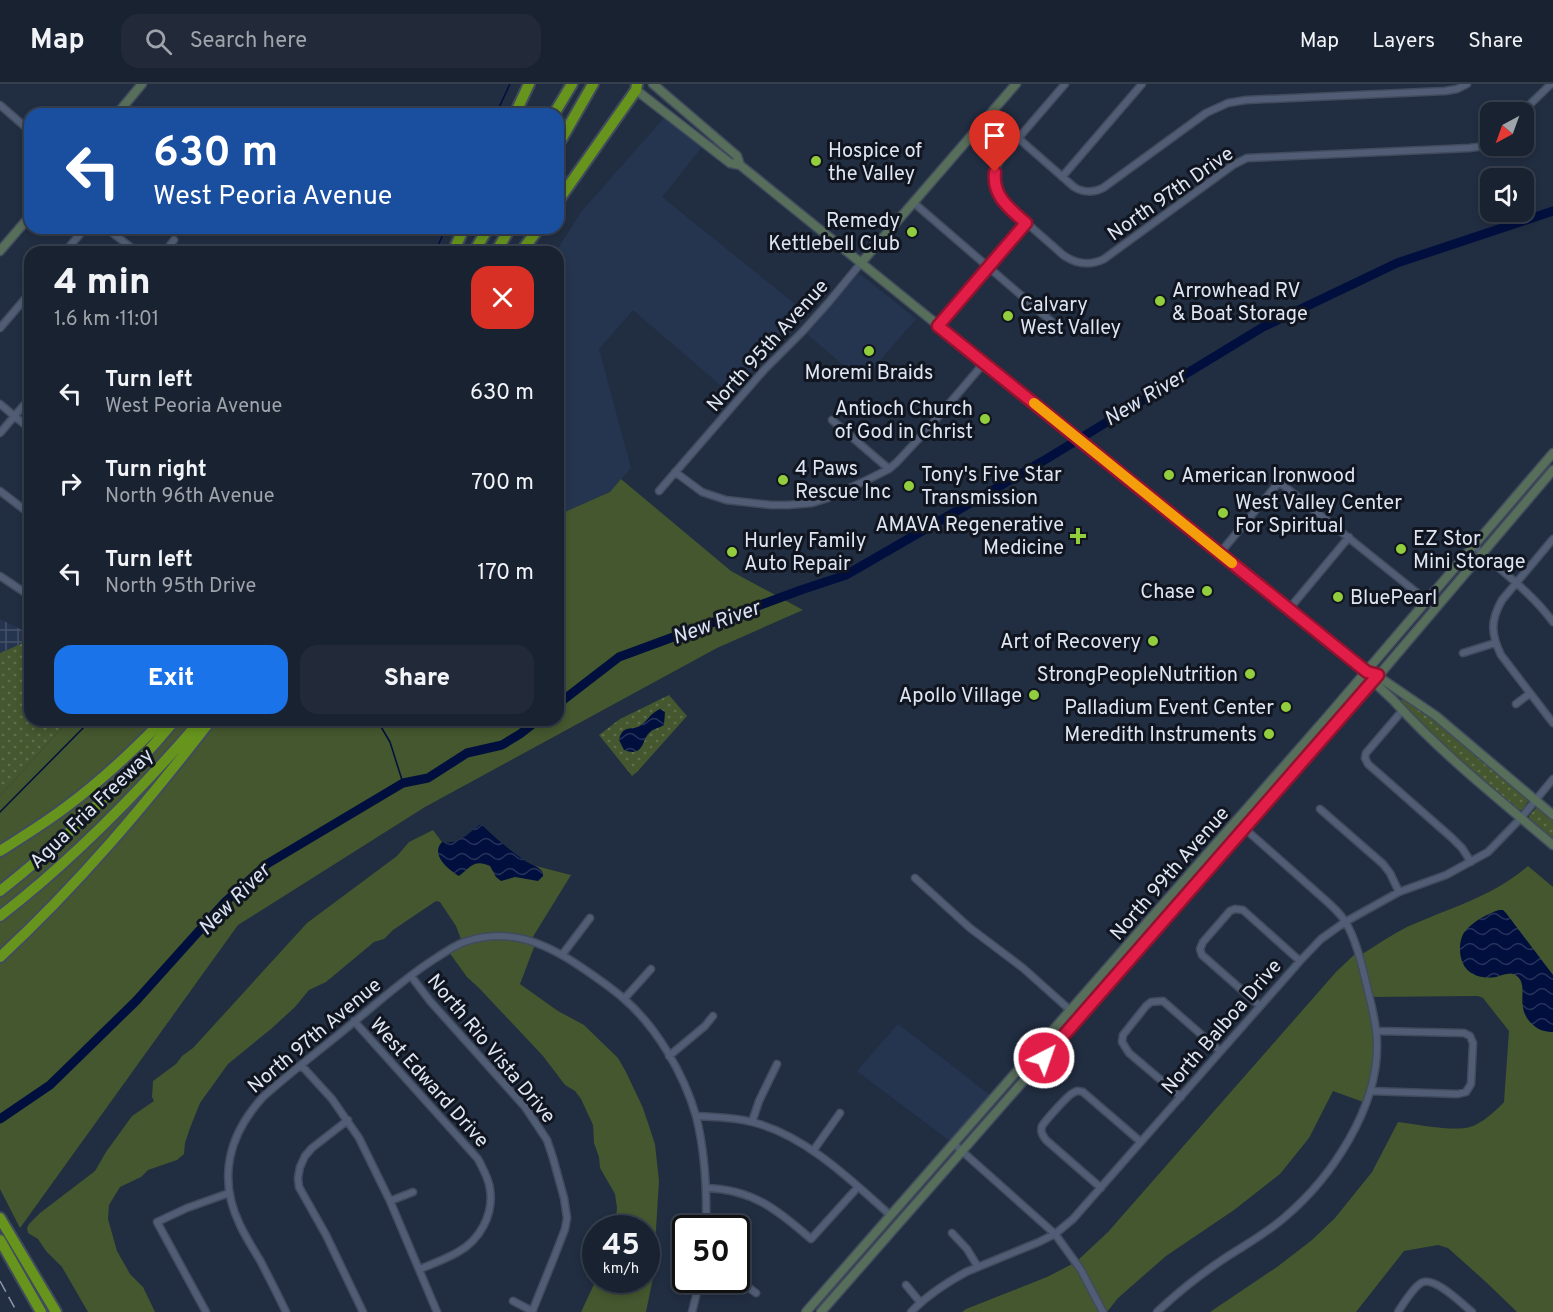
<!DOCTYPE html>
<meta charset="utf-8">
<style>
body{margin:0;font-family:Overpass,sans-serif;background:#222a39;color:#f1f3f6;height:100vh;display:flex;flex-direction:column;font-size:22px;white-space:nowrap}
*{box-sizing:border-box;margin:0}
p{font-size:20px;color:#9fa4ab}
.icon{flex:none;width:33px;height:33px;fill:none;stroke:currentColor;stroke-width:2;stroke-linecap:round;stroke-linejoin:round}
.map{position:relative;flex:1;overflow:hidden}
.sheet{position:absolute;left:24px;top:162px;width:540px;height:480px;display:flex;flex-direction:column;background:#192231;border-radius:18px;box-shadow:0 3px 9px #0003,0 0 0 2px #373f4d}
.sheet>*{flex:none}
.banner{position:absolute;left:24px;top:24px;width:540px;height:126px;border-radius:18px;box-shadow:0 3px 9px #0003,0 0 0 2px #373f4d;background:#1a4fa0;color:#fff;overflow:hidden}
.needle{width:39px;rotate:221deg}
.tools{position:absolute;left:1480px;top:18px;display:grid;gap:12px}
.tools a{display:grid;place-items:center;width:54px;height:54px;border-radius:12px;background:#192231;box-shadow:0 3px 9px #0003,0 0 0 2px #373f4d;font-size:30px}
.speed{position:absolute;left:582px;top:1131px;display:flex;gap:12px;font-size:30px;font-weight:700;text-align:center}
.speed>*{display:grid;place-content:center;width:78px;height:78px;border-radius:50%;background:#192231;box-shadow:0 3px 9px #0003,0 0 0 2px #373f4d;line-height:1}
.speed small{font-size:15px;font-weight:400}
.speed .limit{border:3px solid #111;border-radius:9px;background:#fff;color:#111}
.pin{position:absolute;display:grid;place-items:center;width:51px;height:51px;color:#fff;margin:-62px -26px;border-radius:50% 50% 50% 0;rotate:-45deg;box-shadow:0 0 6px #0007}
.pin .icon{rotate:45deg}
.me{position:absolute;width:66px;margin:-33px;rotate:41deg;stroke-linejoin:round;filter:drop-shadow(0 0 4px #0008)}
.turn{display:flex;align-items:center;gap:21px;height:126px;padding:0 30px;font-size:27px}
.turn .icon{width:78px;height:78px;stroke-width:2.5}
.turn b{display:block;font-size:42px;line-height:51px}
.round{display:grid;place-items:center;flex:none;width:63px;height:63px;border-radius:18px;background:#222a39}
.head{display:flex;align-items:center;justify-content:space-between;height:102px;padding:0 30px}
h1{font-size:36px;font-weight:800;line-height:45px}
.cta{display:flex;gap:12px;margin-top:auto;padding:12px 30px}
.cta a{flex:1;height:69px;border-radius:18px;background:#1a73e8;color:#fff;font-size:24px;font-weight:800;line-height:69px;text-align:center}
.cta a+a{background:#222a39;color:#f1f3f6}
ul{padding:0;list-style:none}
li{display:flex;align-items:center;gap:18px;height:90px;padding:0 30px}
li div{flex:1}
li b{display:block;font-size:22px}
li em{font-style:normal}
header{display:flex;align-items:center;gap:36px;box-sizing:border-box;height:84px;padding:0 30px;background:#192231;border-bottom:2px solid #373f4d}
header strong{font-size:28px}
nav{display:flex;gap:33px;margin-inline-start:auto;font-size:21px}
.search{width:420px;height:54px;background:#222a39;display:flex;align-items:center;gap:15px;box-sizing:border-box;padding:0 21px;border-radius:18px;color:#9fa4ab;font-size:22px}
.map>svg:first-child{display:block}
</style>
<header>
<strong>Map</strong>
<div class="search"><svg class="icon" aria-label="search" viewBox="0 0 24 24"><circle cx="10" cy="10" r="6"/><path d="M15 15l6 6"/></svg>Search here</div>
<nav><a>Map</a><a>Layers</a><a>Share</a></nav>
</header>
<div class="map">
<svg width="1553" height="1228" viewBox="0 0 1553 1228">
<defs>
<pattern id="industrial-grid" width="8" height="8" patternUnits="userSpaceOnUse" patternTransform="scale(1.5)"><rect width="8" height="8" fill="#26354f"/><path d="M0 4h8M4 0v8" fill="none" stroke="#455269"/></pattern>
<pattern id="park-dots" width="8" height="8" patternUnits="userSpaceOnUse" patternTransform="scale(1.5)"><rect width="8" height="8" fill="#44572e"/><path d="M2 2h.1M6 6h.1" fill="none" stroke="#5f6f4d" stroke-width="1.8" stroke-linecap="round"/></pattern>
<pattern id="water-waves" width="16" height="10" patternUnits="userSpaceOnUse" patternTransform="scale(1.5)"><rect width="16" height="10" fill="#000f3e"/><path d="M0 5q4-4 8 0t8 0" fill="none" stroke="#25325a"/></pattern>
</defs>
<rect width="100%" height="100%" fill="#212d41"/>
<path fill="#26354f" d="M664,34L702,63L662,113L805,228L790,243L732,311L633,226L599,265L631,384L610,408L558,431V168H556L581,128Z
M860,190L916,235L862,297L807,250L856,192Z
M898,940L990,1011L950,1057L857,987Z"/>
<path fill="url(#industrial-grid)" d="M0,535L24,547H30V556L0,569Z"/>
<path fill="#44572e" d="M621,395L731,487L803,526L717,564L425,723L238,841L20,1144L0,1105V712L69,636H558V431L610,408Z
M481,740L514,770L532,781L571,791L531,856L536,858L520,900L558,927L584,941L618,974L626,988L643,1024L655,1060L659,1097L653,1194L646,1228H581L596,1196H646V1144H615L617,1124L615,1110L600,1084L599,1073L594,1059L593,1041L581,1015L575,1007L565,1001L543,972L479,904L467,893L451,871L449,865L462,858L456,842L440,818L436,817L393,846L384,855L374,858L326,898L309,906L295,923L271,945L228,980L200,1019L190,1044L185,1059L184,1070L177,1076L148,1086L141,1093L120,1103L109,1121L108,1135L117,1167L130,1190L143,1203L155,1228H88L62,1183L46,1167L38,1155L28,1149L27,1144L29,1140L40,1129L95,1087L106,1068L132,1032L154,1017L152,1013L153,997L176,980L182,972L193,964L307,839L397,772L409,758L433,746L442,758C462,760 467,750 481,740Z
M1528,782L1553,803V1228H1517L1487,1199L1448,1164L1438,1161L1404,1167L1356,1228H1210L1277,1183L1312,1156L1335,1134L1372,1088L1398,1038C1416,1040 1453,1048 1470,1043C1481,1040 1496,1027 1504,1018L1509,947L1483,914L1478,912L1370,913L1377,961L1366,1019L1333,1007L1309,1054L1280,1090L1234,1126L1166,1172L1118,1214L1107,1228H962L966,1225L1047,1193L1076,1178L1108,1148L1336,888L1357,868L1359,872C1375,862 1391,851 1407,843C1451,823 1490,814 1528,782Z"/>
<path fill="url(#park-dots)" d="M30,556V636H69L0,712V569Z
M669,611L687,632L637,688L632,692L599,651L620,635Z
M1402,615L1406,616L1441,640L1529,716L1523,726H1517L1441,662L1399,617Z
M1536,724H1539L1553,735V757L1529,737V732Z"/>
<path fill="url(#water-waves)" d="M660,625L665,628L664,641C659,644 653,645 650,648C642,655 644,674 624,666L619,656C623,639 632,648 641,641C650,635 648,631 660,625Z
M481,740C496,754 510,767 527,778C534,782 539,782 543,789V792L538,797L515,793L501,797L496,793L490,782C474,775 471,783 459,792C448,785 430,771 442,758C462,760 466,750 481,740Z
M1499,826H1503L1506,829L1553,891V948C1545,948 1538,946 1532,940C1514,923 1529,904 1518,893C1512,886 1503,891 1496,893C1474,896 1459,886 1460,862C1461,855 1462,850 1467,845C1476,836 1487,830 1499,826Z"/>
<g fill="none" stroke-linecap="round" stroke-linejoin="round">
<path stroke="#000f3e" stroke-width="1.5" d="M496,30L510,0
M435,168L446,144
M377,636L390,658L403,699
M0,728L91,636"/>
<path stroke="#000f3e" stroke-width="9" d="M558,620L619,573L801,506L846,491L1043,377L1263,243L1397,179L1553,127
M0,1035L50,1001L136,917L225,818L267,780L403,699L428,694L467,669L502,661L520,650L538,636"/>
<defs>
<path id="street" d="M1065,0L1003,72C980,103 1006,121 1028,140C1040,151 1052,161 1063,171C1076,180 1090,182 1104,175L1233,81L1247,74L1469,64L1485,62L1491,59
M0,21L30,47
M1522,28L1551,0
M1018,54L1074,103C1084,109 1093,109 1103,104L1206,29L1228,19L1246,16L1445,7L1457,5L1467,0
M1062,93L1142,0
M914,119L1059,244
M106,144L137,168
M65,168L85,144
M165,168L174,156
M938,242L1026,139
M0,244L30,209
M0,320L30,345
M832,336L889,385
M0,349L30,314
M675,388L702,408L726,416L771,421H788L812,419L828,414L869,395L889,385L897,378L925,348L984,279
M0,407L30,430
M659,407L764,286L803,247L828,219L861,179
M1553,455L1502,516C1490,537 1491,550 1501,571L1553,639
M1474,462C1501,487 1531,508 1553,538
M1220,469L1279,398L1436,524
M0,492L30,512
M1289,525L1349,453
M1463,569L1495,559
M1516,620L1529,610
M1402,627L1366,669L1365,674L1368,680L1452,754L1462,764L1471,778
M1320,725L1383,780L1390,789L1399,808
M915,794L970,844L1023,884L1079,934
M562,871L590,834
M411,892L430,917L525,1023L547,1056L553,1074L564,1114L567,1134L565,1145L555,1171L532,1228
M624,915L651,885
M1260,922L1202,871L1200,865L1203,858L1230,827L1235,825L1243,826L1300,877
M354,937L478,1075C483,1085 489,1095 490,1105C494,1130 480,1156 458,1168C446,1175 432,1180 420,1185
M669,972L705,942L713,932
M301,981L332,1015L359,1054L390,1117L437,1228
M1370,1007L1458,1010L1466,1008L1471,1000L1473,959L1470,952L1464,949L1376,947
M1181,1013L1129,969L1122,958L1123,951L1146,922L1151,918L1163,917L1220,967
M696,1032C714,1033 734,1033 752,1038C805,1051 851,1096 890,1131
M348,1036L312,1064L305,1072L300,1083L298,1094L299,1103L326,1151L363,1228
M752,1038L759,1017L777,980
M954,1060L1055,1150L1081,1186L1103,1228
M813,1067L840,1029
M706,1104C752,1105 778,1126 811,1155L858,1103
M1101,1104L1046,1056C1043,1052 1040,1048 1042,1042C1045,1037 1068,1011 1073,1009C1078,1006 1078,1007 1083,1008L1141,1058
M390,1117L413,1108
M952,1149L967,1165L978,1183
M736,1194L756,1209
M906,1201L920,1218
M513,1217L532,1227
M206,1228L157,1138L187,1124L229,1109
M286,1228C278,1211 269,1194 261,1178C254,1166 246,1154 240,1141C217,1094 229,1050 263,1013C292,987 324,963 354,938C381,916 407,892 436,874C445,868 454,862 464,858C506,844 539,856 575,879C591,890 608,901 623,914C656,942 684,990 696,1032C705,1067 707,1108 706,1144
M692,1228L700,1196
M911,1228C927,1211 946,1199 966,1188L1039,1158L1055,1150L1073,1135L1300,877L1321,855L1345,838L1399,808L1446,791L1488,768L1521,734L1553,695
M1157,1228C1178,1208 1201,1190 1225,1174C1245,1161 1267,1149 1285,1133C1332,1093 1378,1024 1377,960C1377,944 1373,927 1369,911C1363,887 1358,859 1345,837C1339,828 1331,821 1323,814L1236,737
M1398,1228C1403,1220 1413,1204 1421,1199C1434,1191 1462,1220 1472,1228"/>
<path id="secondary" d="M653,0L737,72L740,81
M636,6L730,79L740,81L1367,588C1374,600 1385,608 1395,618C1443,671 1499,715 1553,761
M117,30L142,0
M0,167L30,132
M861,179L1016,0
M1376,591L1436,632L1553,731
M806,1228L1328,632L1553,369
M821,1228L1368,604L1553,386"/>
<path id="highway" d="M515,30L529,0
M554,30L572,0
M558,61L593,0
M558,117L636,6L637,0
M453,168L464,144
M474,168L488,144
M496,168L510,144
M521,168L539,144
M0,767C22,753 45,739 66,723C101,697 133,667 163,636
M0,807C64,757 123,698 175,636
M0,832C74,775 140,707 201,636
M0,873C78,801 146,720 211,636
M0,1134L56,1228
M0,1156L41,1228"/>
</defs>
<use href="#street" stroke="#414b5d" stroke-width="9"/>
<use href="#secondary" stroke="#414b5d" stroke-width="11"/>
<use href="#highway" stroke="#414b5d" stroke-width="14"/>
<use href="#street" stroke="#505d74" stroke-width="6"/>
<use href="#secondary" stroke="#576e5a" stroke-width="8"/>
<use href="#highway" stroke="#66941d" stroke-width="10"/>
<path stroke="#8e98a8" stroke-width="1.5" stroke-dasharray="12 6" stroke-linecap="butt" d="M0,1197L17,1228"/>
</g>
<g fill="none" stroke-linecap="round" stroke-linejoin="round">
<defs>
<path id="route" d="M995,88C992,112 1010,125 1026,139L938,242L1367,588L1378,591L1044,974"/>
</defs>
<use href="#route" stroke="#92132f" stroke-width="15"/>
<use href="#route" stroke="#e11d48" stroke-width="10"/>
<path stroke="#f59e0b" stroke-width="10" d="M1034,319L1232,479"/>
</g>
<g fill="#92cd3e" stroke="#10151f" stroke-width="2">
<circle cx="816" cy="77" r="6"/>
<circle cx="912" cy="148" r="6"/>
<circle cx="1160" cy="217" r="6"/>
<circle cx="1008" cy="232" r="6"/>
<circle cx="869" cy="267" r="6"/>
<circle cx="985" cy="335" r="6"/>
<circle cx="1169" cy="391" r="6"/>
<circle cx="783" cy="396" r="6"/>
<circle cx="909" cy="402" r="6"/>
<circle cx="1223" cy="429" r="6"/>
<path d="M1075 443h6v6h6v6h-6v6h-6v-6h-6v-6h6z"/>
<circle cx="1401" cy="465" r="6"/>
<circle cx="732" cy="468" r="6"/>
<circle cx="1207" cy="507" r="6"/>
<circle cx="1338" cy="513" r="6"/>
<circle cx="1153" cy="557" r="6"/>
<circle cx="1250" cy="590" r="6"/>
<circle cx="1034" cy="611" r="6"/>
<circle cx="1286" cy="623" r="6"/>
<circle cx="1269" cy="650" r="6"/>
</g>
<g text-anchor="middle" stroke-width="6" stroke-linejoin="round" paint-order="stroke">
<g font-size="20" fill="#dee6f3" stroke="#10151f" text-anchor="start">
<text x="828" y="73">Hospice of<tspan x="828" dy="23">the Valley</tspan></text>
<text x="900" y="143" text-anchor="end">Remedy<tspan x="900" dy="23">Kettlebell Club</tspan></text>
<text x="1172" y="213">Arrowhead RV<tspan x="1172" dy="23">&amp; Boat Storage</tspan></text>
<text x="1020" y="227">Calvary<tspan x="1020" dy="23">West Valley</tspan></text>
<text x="869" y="295" text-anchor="middle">Moremi Braids</text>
<text x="973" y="331" text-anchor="end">Antioch Church<tspan x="973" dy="23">of God in Christ</tspan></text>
<text x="795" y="391">4 Paws<tspan x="795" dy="23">Rescue Inc</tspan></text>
<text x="921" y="397">Tony's Five Star<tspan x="921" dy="23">Transmission</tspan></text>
<text x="1181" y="398">American Ironwood</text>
<text x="1235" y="425">West Valley Center<tspan x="1235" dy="23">For Spiritual</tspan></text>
<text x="1064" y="447" text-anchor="end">AMAVA Regenerative<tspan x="1064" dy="23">Medicine</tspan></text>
<text x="1413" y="461">EZ Stor<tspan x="1413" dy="23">Mini Storage</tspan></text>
<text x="744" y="463">Hurley Family<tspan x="744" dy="23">Auto Repair</tspan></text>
<text x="1195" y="514" text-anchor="end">Chase</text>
<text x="1350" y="520">BluePearl</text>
<text x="1141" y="564" text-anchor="end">Art of Recovery</text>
<text x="1238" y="597" text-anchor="end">StrongPeopleNutrition</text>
<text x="1022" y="618" text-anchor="end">Apollo Village</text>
<text x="1274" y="630" text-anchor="end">Palladium Event Center</text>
<text x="1257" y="657" text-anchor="end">Meredith Instruments</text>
</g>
<g font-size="20" fill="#dee6f3" stroke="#10151f">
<text transform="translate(1170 109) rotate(-35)" y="7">North 97th Drive</text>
<text transform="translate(767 261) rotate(-48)" y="7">North 95th Avenue</text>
<text transform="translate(91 724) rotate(-44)" y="7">Agua Fria Freeway</text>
<text transform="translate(1169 789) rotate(-49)" y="7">North 99th Avenue</text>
<text transform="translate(1221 942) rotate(-49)" y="7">North Balboa Drive</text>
<text transform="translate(314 951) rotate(-40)" y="7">North 97th Avenue</text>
<text transform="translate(492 964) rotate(50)" y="7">North Rio Vista Drive</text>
<text transform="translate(430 998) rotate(48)" y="7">West Edward Drive</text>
</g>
<g font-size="21" font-style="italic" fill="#dae3f3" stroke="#10151f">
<text transform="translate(1145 313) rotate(-31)" y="7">New River</text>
<text transform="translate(716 538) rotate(-20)" y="7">New River</text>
<text transform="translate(234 815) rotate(-45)" y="7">New River</text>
</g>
</g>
</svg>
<div class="tools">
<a><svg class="needle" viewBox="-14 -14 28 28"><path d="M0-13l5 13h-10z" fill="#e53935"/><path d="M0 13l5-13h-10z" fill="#9fa4ab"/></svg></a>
<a><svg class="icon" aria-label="sound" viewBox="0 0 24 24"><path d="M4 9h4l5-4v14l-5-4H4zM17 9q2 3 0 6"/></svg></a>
</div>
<div class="speed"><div>45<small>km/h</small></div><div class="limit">50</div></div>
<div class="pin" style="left:995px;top:88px;background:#d93025"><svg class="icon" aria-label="arrive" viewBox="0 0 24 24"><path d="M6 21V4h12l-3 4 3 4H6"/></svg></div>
<svg class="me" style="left:1044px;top:974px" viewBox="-20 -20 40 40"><circle r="17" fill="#e11d48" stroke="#fff" stroke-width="3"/><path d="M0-11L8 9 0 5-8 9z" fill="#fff"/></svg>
<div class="banner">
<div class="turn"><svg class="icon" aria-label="left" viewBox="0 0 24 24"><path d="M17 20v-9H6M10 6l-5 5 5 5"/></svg><div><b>630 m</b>West Peoria Avenue</div></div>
</div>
<section class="sheet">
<div class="head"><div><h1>4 min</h1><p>1.6 km · 11:01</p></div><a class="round" style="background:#d93025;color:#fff"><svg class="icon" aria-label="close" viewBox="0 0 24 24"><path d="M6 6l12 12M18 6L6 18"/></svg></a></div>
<ul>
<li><svg class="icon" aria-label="left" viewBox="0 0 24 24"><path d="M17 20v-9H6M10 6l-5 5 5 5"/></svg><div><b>Turn left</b><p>West Peoria Avenue</p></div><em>630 m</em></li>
<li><svg class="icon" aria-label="right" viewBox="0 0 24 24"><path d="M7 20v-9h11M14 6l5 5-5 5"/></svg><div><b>Turn right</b><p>North 96th Avenue</p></div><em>700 m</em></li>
<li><svg class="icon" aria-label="left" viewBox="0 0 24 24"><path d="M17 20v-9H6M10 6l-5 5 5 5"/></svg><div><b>Turn left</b><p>North 95th Drive</p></div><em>170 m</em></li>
</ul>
<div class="cta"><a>Exit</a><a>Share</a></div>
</section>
</div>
